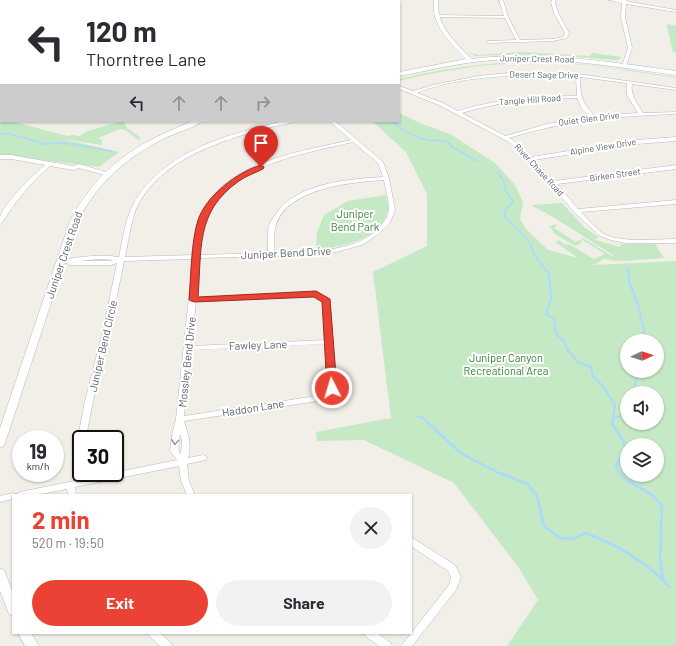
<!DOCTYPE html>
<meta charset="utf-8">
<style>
body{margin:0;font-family:Barlow,sans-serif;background:#f2f2f3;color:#2b2b33;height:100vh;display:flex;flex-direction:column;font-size:15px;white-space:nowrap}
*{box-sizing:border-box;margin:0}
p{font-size:13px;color:#7c7c81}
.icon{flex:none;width:22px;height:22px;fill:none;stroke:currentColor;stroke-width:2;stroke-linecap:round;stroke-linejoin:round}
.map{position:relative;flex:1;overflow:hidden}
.details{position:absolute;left:12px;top:494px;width:400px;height:140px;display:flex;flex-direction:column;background:#fff;border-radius:0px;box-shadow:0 1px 3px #0004}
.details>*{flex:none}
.banner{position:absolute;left:0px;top:0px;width:400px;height:122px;box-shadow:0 1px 3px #0004;background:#fff;color:#2b2b33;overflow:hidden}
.needle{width:26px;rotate:86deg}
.buttons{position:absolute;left:620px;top:334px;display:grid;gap:8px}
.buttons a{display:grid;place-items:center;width:44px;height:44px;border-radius:50%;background:#fff;box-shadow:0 1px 3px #0004;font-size:20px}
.speed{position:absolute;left:12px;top:430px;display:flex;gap:8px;font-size:20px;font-weight:700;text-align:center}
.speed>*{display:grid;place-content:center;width:52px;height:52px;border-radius:50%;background:#fff;box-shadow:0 1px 3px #0004;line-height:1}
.speed small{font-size:10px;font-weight:400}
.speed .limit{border:2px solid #111;border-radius:6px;background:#fff;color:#111}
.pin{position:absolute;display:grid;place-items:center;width:34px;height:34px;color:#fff;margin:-41px -17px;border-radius:50% 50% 50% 0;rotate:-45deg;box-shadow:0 0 4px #0007}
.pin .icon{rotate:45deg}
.me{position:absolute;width:44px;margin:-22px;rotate:355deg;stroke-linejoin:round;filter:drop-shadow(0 0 3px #0008)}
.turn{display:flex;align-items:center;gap:14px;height:84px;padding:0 20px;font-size:18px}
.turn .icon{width:52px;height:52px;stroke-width:2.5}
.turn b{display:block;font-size:28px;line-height:34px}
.lanes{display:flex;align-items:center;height:38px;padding:0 20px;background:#0003;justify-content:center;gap:20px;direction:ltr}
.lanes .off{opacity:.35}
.round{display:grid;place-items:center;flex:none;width:42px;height:42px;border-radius:21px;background:#f2f2f3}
.headline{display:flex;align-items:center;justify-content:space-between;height:68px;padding:0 20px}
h1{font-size:24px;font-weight:700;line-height:30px;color:#ea4335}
.cta{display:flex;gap:8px;margin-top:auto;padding:8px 20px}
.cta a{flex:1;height:46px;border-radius:24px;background:#ea4335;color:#fff;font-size:16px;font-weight:700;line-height:46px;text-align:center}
.cta a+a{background:#f2f2f3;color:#2b2b33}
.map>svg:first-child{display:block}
</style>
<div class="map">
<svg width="676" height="646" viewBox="0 0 676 646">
<rect width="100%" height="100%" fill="#f1efe8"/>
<path fill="#c5e8c5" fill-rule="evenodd" d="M24,0L26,1H1V121H11L67,136L73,135L79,136L88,131L115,123L116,126V123L124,121L127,128L141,138L139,140L125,130L120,129L98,138L102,140V145L62,139L119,152L99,167L0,155V1Z
M668,24L676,26V52H673L667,27Z
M469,53L479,55L521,52L590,56L592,53L622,57L618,60H613C567,55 522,53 475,56Z
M538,61C585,63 630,70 676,77V78C637,72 598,65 558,63C504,61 452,68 399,81V79C445,68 490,62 538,61Z
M399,113L422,124L450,134L495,163L515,185L523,202L520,219L526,229L548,250L578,258L555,242L559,240L565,245L569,244L594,259L605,254L581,239L583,238L612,256L613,255L553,217L531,205L562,203L585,228L599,237L595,240L620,247L621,244H655L664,258C648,259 617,263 604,259L593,265L676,261V646H507L538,600L519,568L454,483L364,440L317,441L316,432L391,418L373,272L427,246V194L406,152L372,121H399ZM627,341H657V371H627ZM627,393H657V423H627ZM627,445H657V475H627Z
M386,195C387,200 389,206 388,210C381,241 342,246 316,250L317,232L324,215L348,201Z
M555,224L557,226L554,228L576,242L579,240L583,242L575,246L552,232L554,231L551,229H552L549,227Z"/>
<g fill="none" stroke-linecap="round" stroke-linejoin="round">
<path stroke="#aadaff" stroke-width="1.5" d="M392,121C402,130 414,138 428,140C434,141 441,140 447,141L452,147L478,161
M0,134H11L44,144L64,143L112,151
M498,173L504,181L505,190L513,201L505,211V217L525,236L532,247"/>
<path stroke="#aadaff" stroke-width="2" d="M531,246L537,259L549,274L551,299L546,314L554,319L556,334L564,341L567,349L578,362L591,367L593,376L602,385L615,405L612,423
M628,268L629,282L638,304L646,341
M633,393L635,391V382L641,371
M418,417L423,418L428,423
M614,417L621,416L624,405L627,401"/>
<path stroke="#aadaff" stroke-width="2.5" d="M427,422L462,454L499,473L528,484L537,496L544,526L560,538L573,539L585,533C616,544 647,563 670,587
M612,422V424C624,443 632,445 616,465C620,482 641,486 653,496C656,499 659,503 662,506L660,560L663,578"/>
<defs>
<path id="minor" d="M77,0H81V1H77Z
M136,0H140L141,1H137Z
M242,0H248L249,1H243Z
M362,0H366V1H362Z
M499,0H503L508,17L520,40L553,39L563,37L565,33L554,13L551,2L552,0H556L555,2L558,13L569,33L567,38L553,41L489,43L487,42V41L516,40L505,18L436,17L434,16L436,15L504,16Z
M609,0H627L626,1L676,10V12L626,4L625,17L632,48L626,66L624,67L622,66L628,48L621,17L622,3Z
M536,72L578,74L676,88V90L632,84C630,95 637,103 643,113L676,112V114C619,116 563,121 509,138L513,140L531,157L637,140L676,137V141L637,144L534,160L554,181L676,165V169L557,184L578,209L676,200V204L581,212C587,219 597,229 604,234C620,243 658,239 676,239V243H625L611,240L600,236L574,212L542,174L509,142L439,105L399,89V86L413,91L437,84L479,76L508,73ZM536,75L576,77L577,96C536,96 497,99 458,111L443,103L417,93C452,78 498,76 536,75ZM580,77L627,83V95L638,113L595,116C582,103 580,96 580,77ZM577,98L582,109L590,117L547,124L505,136L462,113C500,101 538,99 577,98Z
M284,121H294C289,124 282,125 276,126C266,128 256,131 246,134C204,147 156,166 136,209C131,222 128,243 125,257L194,255C196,239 197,222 205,207C231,161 303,151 351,140L329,121H335L383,162L389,178L395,210L390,223L380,233L362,245L336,252L315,255L200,258L196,298L316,292L329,300L330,301L336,388C333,392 330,398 325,400L184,421C188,434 192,444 188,458L203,455L206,456L207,458L206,460L187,464L189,481L195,495H187L181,481L179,466L75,487L76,495H68L67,489L36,495H13V499L0,502V496L13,493L16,494L20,492L177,460L170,451L172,435L176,419L193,259L124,261L111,326L93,401L87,432L86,434H80L79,432L85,401L104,326L117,263L111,265H70L67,263L61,264L58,262L61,260C80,257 99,254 119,257C122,243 125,222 131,209C158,152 228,134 284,121ZM353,142L378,163L383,177C349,179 296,183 276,214C273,218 271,221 269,225C267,234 268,244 268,253L200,255C202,239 202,221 211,207C239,163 307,153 353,142ZM384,180C385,187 390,204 389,210C388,218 383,223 378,229C352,254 308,251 274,252C275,243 273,233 276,225C287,188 352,182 384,180ZM99,259L113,260L110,261H80ZM315,296L324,302L326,340L191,346L196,302ZM326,344L328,388L323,395L184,416L191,350ZM180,434L182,439L181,454L178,450Z
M0,155H11L73,166L79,164L110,173L111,174L108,176L79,168L73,170L50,166C30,183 16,201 2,223L0,224C0,222 0,220 0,217C3,204 34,174 45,165L11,159H0Z
M411,537L455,565L461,577L456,590L412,646H401L449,585L451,577L448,571L411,546Z
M148,633H160L171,643L172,646H160L149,636Z
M364,633H377L391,643L392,646H379L365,636Z"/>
<path id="tertiary" d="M434,0H438C436,26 455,42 472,59C540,50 609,62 676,71V75C616,67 555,56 495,60C462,62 431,70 399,76V72L466,59C450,42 431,26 434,0Z
M193,121H202C193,129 174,133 163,139C125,159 98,182 78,221L5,443L4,446L0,447V428L70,221C99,166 137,143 193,121Z
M0,569L4,570L13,593V615L9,614L0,591Z
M18,633H31L39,646H25Z"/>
</defs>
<use href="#minor" stroke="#b5b8bc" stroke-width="1"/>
<use href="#tertiary" stroke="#b5b8bc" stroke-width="1"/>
<use href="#minor" fill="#fff" fill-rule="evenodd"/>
<use href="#tertiary" fill="#fff" fill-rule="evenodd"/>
</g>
<defs><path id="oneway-chevron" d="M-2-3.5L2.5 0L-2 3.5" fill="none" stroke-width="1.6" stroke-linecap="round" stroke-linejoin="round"/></defs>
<use stroke="#979a9d" href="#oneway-chevron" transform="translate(175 442) rotate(95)"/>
<path fill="#ea4335" stroke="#982c22" d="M261,165L264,167L263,169C255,173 246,176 239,181C195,212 202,249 198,297L316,291L330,299L337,388L335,391H328L327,388L322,302L314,297L194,302L189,300C191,276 191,242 198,220C206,196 237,172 261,165Z"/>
<g text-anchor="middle" stroke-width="4" stroke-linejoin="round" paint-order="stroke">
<g font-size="9" fill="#5f6368" stroke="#fff">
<text transform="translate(537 59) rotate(1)" y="3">Juniper Crest Road</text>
<text transform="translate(544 75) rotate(1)" y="3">Desert Sage Drive</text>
<text transform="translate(530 100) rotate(-4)" y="3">Tangle Hill Road</text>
<text transform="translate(589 119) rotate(-7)" y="3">Quiet Glen Drive</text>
<text transform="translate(603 147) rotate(-9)" y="3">Alpine View Drive</text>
<text transform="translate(539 170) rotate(47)" y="3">River Chase Road</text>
<text transform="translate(615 175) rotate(-8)" y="3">Birken Street</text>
</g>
<g font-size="11" fill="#348238" stroke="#fff">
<text x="355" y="218">Juniper<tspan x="355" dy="13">Bend Park</tspan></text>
<text x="506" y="362">Juniper Canyon<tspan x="506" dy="13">Recreational Area</tspan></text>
</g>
<g font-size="11" fill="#5f6368" stroke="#fff">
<text transform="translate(286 253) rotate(-3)" y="4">Juniper Bend Drive</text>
<text transform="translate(64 255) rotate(-71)" y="4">Juniper Crest Road</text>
<text transform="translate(258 345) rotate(-2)" y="4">Fawley Lane</text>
<text transform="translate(103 346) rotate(-77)" y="4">Juniper Bend Circle</text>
<text transform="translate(187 362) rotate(-84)" y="4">Mossley Bend Drive</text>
<text transform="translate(253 408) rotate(-9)" y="4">Haddon Lane</text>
</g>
</g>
</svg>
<div class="buttons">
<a><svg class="needle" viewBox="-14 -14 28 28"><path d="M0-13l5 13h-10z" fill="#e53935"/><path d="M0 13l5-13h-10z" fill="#7c7c81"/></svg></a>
<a><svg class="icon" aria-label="sound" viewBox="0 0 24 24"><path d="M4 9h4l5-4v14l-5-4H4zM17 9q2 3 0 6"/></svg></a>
<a><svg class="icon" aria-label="layers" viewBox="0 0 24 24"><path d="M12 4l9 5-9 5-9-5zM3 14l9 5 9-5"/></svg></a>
</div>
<div class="speed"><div>19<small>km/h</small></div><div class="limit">30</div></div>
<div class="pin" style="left:261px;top:167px;background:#d93025"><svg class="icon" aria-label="arrive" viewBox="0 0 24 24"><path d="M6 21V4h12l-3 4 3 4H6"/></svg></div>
<svg class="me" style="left:332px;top:388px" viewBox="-20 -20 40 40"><circle r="17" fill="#ea4335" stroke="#fff" stroke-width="3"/><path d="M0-11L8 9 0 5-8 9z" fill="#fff"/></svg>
<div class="banner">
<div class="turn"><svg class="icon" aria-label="left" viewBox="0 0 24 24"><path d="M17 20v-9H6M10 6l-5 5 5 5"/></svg><div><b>120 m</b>Thorntree Lane</div></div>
<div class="lanes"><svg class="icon" aria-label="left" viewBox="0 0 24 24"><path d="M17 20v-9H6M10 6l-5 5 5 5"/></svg><svg class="icon off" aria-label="ahead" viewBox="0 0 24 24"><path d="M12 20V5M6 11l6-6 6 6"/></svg><svg class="icon off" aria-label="ahead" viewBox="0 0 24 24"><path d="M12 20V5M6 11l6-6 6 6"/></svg><svg class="icon off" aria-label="right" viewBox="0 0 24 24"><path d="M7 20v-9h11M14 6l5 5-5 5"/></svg></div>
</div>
<section class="details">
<div class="headline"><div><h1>2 min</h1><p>520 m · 19:50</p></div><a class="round"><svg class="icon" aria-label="close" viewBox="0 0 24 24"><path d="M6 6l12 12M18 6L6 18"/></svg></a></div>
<div class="cta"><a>Exit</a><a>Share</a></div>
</section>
</div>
